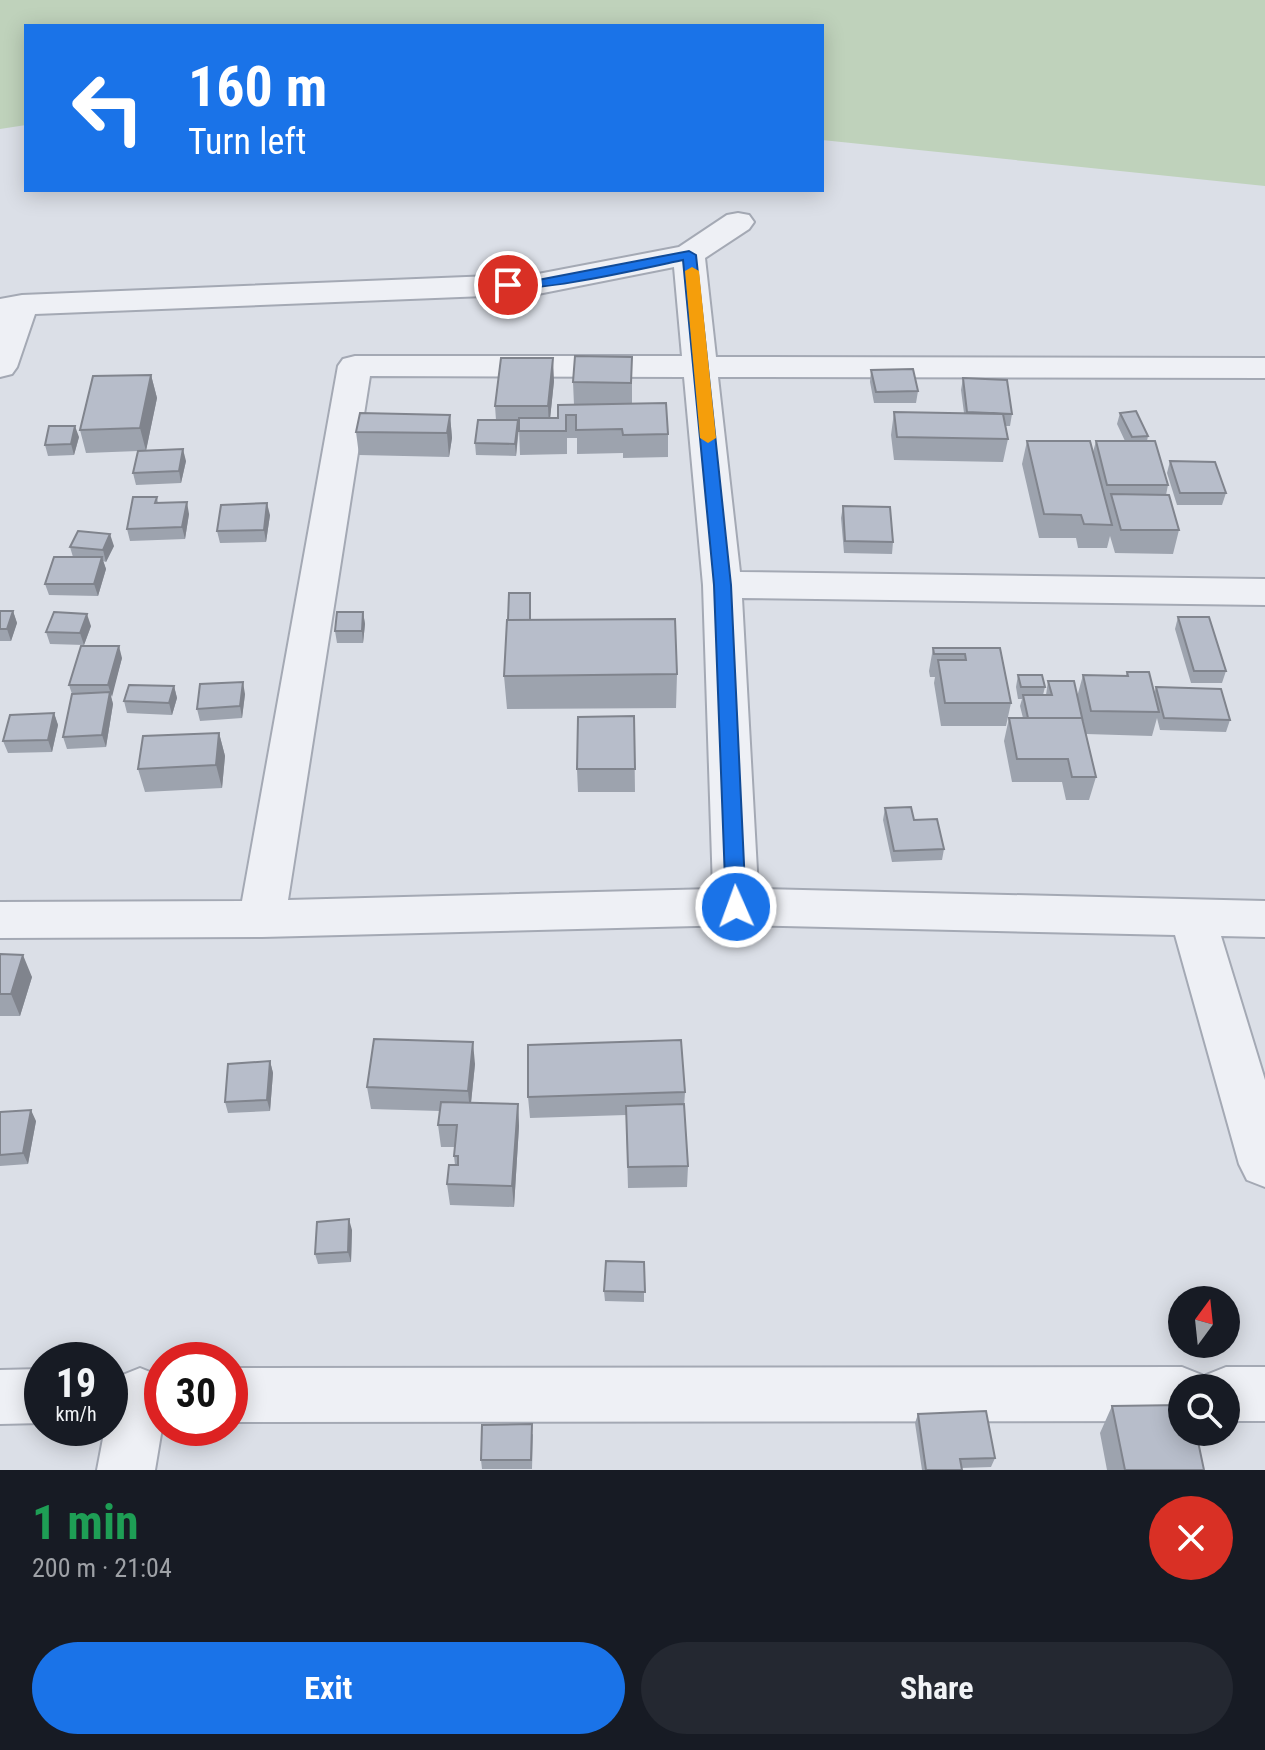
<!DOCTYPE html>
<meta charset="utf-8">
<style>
body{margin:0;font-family:"Roboto Condensed",sans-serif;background:#242831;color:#f1f3f6;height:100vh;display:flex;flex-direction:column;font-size:30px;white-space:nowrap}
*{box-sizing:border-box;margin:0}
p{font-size:26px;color:#9ea1a6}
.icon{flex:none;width:44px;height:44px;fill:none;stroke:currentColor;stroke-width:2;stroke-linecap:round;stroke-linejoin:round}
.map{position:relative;height:1470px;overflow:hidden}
.sheet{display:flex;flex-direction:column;background:#171b24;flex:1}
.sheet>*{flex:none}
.hud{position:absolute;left:24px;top:24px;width:800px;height:168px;border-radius:0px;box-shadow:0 4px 20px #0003;background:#1a73e8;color:#fff;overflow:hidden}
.needle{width:52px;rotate:15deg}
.tools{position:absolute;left:1168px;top:1286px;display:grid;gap:16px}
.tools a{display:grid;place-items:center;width:72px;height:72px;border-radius:50%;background:#171b24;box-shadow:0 4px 20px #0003;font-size:40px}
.speed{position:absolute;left:24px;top:1342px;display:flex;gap:16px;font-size:40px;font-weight:700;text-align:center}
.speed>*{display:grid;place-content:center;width:104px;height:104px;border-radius:50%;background:#171b24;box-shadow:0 4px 20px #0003;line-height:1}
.speed small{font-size:20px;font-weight:400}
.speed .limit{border:12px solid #d22;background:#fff;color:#111}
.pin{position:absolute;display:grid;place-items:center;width:68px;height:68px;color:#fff;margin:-34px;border:4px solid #fff;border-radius:50%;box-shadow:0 2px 8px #0007}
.me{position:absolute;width:88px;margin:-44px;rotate:358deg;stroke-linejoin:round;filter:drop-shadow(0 0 6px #0008)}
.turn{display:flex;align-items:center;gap:28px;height:168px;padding:0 32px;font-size:36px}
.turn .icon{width:104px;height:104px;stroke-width:2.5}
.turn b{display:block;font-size:56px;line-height:68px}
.round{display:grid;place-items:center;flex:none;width:84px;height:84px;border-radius:42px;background:#242831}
.head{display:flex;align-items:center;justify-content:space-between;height:136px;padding:0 32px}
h1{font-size:48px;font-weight:700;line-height:60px;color:#1e9e55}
.action{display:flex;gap:16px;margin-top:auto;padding:16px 32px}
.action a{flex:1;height:92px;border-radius:48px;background:#1a73e8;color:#fff;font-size:32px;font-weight:700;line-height:92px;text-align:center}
.action a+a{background:#242831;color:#f1f3f6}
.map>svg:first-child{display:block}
</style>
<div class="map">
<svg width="1265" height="1470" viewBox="0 0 1265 1470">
<rect width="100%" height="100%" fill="#dbdfe7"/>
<path fill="#bfd2bb" d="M0,0H1265V186L822,140V26H26V125L0,129Z"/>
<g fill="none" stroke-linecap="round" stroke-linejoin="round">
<defs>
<path id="minor" d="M738,213L749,215L754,222L749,229L705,258L716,357L1265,358V378L718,377L740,572L1265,579V605L742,598L758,889L1265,901V937L1221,936L1265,1080V1187L1247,1180L1239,1164L1175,935L736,925L262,937L0,938V902L242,901L338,366L343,359L355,356H682L674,267L538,294L35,314L17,367L12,374L0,377V299L22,295L538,274L679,247L727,215ZM370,376L684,377L703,585L713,889L288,900Z
M1182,1367L1202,1375L1204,1380L1206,1375L1226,1367H1265V1421H1226V1388H1182V1421L230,1422V1368Z
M140,1368L160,1376L162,1381V1428L155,1470H97L105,1428H110V1405L120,1376Z
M42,1369V1423L0,1424V1370Z"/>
</defs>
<use href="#minor" stroke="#a4a9b4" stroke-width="4"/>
<use href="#minor" fill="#eef0f5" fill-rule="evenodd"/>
</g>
<path fill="#9da3ae" d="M632,357V404L668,434V457L623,458V453L577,454V438H567V454L520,455L519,429L516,456L476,455L475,443L496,420L495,406L554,381L550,418H558L574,405L573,382Z
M871,370L918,391L916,403H874L870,382Z
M151,375L157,398L146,450L186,461L181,483L136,485L133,473L138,451L86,453L80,430Z
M963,378L1012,414L1010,426H1005L1008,439L1003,462L894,460L891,435L894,412L964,413L961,390Z
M1120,413L1148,436L1147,441L1168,485L1166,495L1179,530L1173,554L1115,553L1110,536L1107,548H1078L1076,538H1039L1022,464L1027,441L1093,452L1096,441H1125L1117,424Z
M450,415L452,438L449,457L359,455L356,432Z
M79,437L74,455L48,456L45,445Z
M1170,461L1226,493L1222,505H1177L1167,473Z
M157,497L158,503L189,514L185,539L130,541L127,529Z
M843,506L893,542L892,554L844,553L841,518Z
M270,515L266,542L220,543L217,531Z
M114,546L106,562L103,561L106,569L98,596L49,595L45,584L73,557L70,547Z
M530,593L531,620L677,674L676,708L507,709L504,676Z
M0,611H13L17,623L11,641H0Z
M363,612L365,624L363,643H337L335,631Z
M1178,617L1226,671L1222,683H1191L1175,629Z
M91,626L84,645L50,644L46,632Z
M933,648H1000L1011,703L1006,726H941L934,683L935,677H930L929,671Z
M122,658L111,697L113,704L106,747L67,749L63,737L72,694L69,685Z
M1127,672L1154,694L1156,687L1230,720L1226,732L1160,730L1157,718L1152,736L1086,734L1096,777L1089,800H1066L1062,782H1012L1004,741L1009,718H1023L1020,706L1022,699H1018L1016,687L1018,675L1045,687L1043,695H1046L1048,681L1077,697L1083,675L1126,676Z
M174,686L177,698L172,715L127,713L124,701Z
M245,694L242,718L200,721L197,709Z
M54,713L58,725L52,752L8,753L3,741Z
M634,716L635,792H578L577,769Z
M219,733L225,756L222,788L145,792L138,769Z
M885,808L914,820L944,849L942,860L892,862L883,820Z
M0,954L32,977L20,1016H0Z
M270,1061L273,1073L270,1111L228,1113L225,1102Z
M475,1064L471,1103L518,1104L519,1126L514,1207L450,1205L447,1184L455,1165L454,1156L455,1147H441L438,1125L440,1111L371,1109L367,1087Z
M685,1092L684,1108L688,1166L687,1187L628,1188L626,1115L530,1118L528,1097Z
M0,1112L36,1121L28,1164L0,1166Z
M352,1230L351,1262L318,1264L315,1254Z
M644,1262V1302L605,1301L604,1291Z
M1112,1406L1204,1470H1107L1100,1433Z
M918,1414L995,1458L991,1467L961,1468L962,1470H922L915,1423Z
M533,1434L532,1469H482L481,1460Z"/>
<path fill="#80848d" d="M553,358L554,381L549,429L548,406Z
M151,375L157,398L146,451L140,428Z
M450,415L452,438L449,457L447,433Z
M518,420V432L516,456L515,444Z
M75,426L79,437L74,455L71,444Z
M183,449L186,461L181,483L179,471Z
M187,502L189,514L185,539L182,527Z
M267,503L270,515L266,542L264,530Z
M110,534L114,546L106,562L103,550Z
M102,557L106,569L98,596L94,584Z
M13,611L17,623L11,641L7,629Z
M363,612L365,624L363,643L362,631Z
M87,614L91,626L84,645L80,633Z
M119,646L122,658L112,697L108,685Z
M243,682L245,694L242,718L240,706Z
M174,686L177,698L172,715L169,703Z
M110,692L113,704L106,747L102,735Z
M54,713L58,725L52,752L48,740Z
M219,733L225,756L222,788L216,765Z
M23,955L32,977L20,1016L11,994Z
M473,1042L475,1064L470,1112L468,1091Z
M270,1061L273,1073L270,1111L267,1100Z
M518,1104L519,1126L514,1207L512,1186Z
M31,1110L36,1121L28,1164L23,1153Z
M349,1219L352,1230L351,1262L348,1252Z"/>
<path fill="#b7bdca" stroke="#80848d" stroke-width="2" d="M575,356L632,357L631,383L573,382Z
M501,358H553L548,406H495Z
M913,369L918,391L876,392L871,370Z
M151,375L140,428L80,430L93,376Z
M963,378L1007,380L1012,414L967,412Z
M666,403L668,434L623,435L622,429L576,430V415H566V431H519V418H558V405Z
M1136,411L1148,436L1132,437L1120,413Z
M894,412L1003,414L1008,439L897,437Z
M360,413L450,415L447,433L356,432Z
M478,420H518L515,444L475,443Z
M49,426H75L71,444L45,445Z
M1027,441H1090L1112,525L1084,524L1081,515L1044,514Z
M1096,441H1155L1168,485H1107Z
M183,449L179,471L133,473L138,451Z
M1170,461L1215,462L1226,493H1180Z
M1111,494L1169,495L1179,530H1121Z
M133,497H157L155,503L187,502L182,527L127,529Z
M267,503L264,530L217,531L221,505Z
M843,506L890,507L893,542L845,541Z
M78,531L110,534L103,550L70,547Z
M54,557H102L94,584H45Z
M509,593H530V620H508Z
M0,611H13L7,629H0Z
M54,612L87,614L80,633L46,632Z
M337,612H363L362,631H335Z
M1178,617H1209L1226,671H1194Z
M675,619L677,674L504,676L507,620Z
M81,646H119L108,685H69Z
M933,648H1000L1011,703H945L938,660H966L965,654H934Z
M1127,672H1149L1159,712L1091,711L1083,675L1128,676Z
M1018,675H1042L1045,687H1021Z
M1048,681H1074L1083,722L1082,718H1028L1023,695H1052Z
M243,682L240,706L197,709L200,684Z
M129,685L174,686L169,703L124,701Z
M1156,687L1221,689L1230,720L1164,718Z
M110,692L102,735L63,737L72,694Z
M54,713L48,740L3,741L10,715Z
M634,716L635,769H577L578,717Z
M1009,718H1082L1096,777H1072L1068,759H1017Z
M219,733L216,765L138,769L143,736Z
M911,807L914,820L937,819L944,849L894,851L885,808Z
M0,954L23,955L11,994H0Z
M374,1039L473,1042L468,1091L367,1087Z
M681,1040L685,1092L528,1097V1045Z
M270,1061L267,1100L225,1102L228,1064Z
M441,1102L518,1104L512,1186L447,1184L449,1165H458V1156H454L457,1125H438Z
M684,1104L688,1166L628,1167L626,1106Z
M31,1110L23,1153L0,1155V1112Z
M349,1219L348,1252L315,1254L317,1222Z
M606,1261L644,1262L645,1292L604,1291Z
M1182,1405V1432H1196L1204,1470H1125L1112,1406Z
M986,1411L995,1458L960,1459L962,1470H926L918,1414Z
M532,1424L531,1460H481L482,1425Z"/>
<path fill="#1a73e8" stroke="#114b97" stroke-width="2" d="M689,251L696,255L731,585L746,907L743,913H729L726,907L714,585L683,260C654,266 518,298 501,285L508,281L538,280Z"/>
<path fill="#f59e0b" d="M692,267L699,271L716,438L708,443L700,438L685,271Z"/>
</svg>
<div class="tools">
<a><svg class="needle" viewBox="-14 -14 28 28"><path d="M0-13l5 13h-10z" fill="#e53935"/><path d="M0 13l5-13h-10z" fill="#9ea1a6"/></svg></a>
<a><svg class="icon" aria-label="search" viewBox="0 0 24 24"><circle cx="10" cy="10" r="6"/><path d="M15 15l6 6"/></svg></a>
</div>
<div class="speed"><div>19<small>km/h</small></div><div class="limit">30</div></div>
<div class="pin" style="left:508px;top:285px;background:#d93025"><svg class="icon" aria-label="arrive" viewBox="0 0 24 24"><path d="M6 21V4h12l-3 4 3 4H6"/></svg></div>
<svg class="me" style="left:736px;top:907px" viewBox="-20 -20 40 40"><circle r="17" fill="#1a73e8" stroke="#fff" stroke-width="3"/><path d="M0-11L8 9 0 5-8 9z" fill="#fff"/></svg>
<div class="hud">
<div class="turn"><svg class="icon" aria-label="left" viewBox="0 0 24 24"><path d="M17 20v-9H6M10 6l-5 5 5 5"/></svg><div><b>160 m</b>Turn left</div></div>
</div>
</div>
<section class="sheet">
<div class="head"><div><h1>1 min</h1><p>200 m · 21:04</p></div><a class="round" style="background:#d93025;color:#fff"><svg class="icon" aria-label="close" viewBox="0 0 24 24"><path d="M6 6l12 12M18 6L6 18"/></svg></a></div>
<div class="action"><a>Exit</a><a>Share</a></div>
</section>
